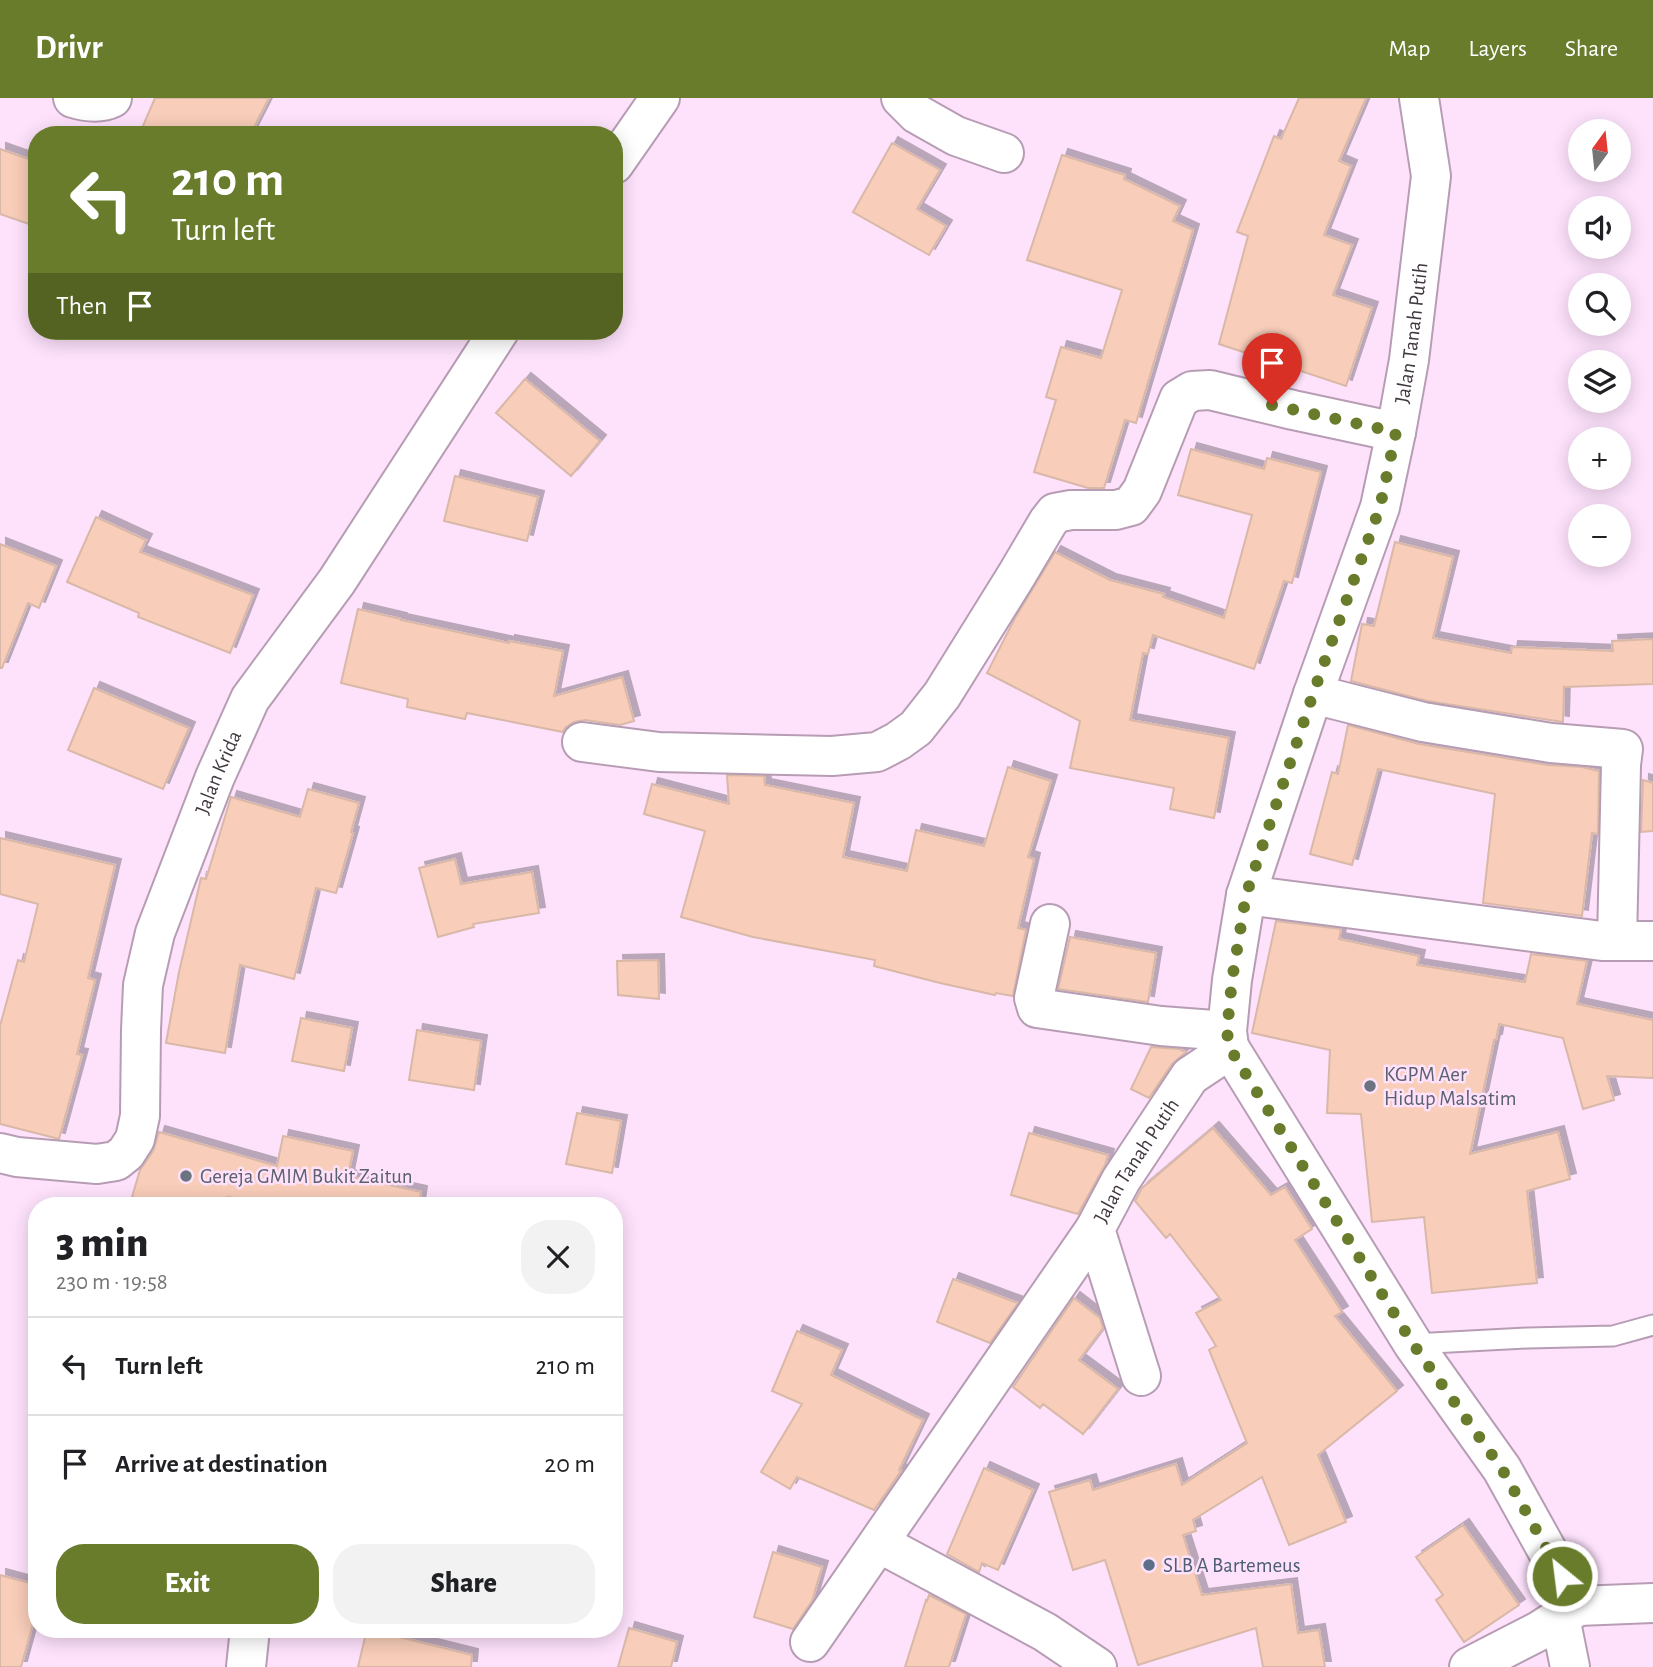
<!DOCTYPE html>
<meta charset="utf-8">
<style>
body{margin:0;font-family:"Alegreya Sans",sans-serif;background:#f2f2f2;color:#202124;height:100vh;display:flex;flex-direction:column;font-size:26px;white-space:nowrap}
*{box-sizing:border-box;margin:0}
p{font-size:23px;color:#757577}
.icon{flex:none;width:38px;height:38px;fill:none;stroke:currentColor;stroke-width:2;stroke-linecap:round;stroke-linejoin:round}
.map{position:relative;flex:1;overflow:hidden}
.details{position:absolute;left:28px;top:1099px;width:595px;height:441px;display:flex;flex-direction:column;background:#fff;border-radius:28px;box-shadow:0 4px 18px #0003}
.details>*{flex:none}
.banner{position:absolute;left:28px;top:28px;width:595px;height:214px;border-radius:28px;box-shadow:0 4px 18px #0003;background:#697c2b;color:#fff;overflow:hidden}
.needle{width:46px;rotate:15deg}
.buttons{position:absolute;left:1568px;top:21px;display:grid;gap:14px}
.buttons a{display:grid;place-items:center;width:63px;height:63px;border-radius:50%;background:#fff;box-shadow:0 4px 18px #0003;font-size:35px}
.pin{position:absolute;display:grid;place-items:center;width:60px;height:60px;color:#fff;margin:-72px -30px;border-radius:50% 50% 50% 0;rotate:-45deg;box-shadow:0 0 7px #0007}
.pin .icon{rotate:45deg}
.me{position:absolute;width:77px;margin:-38px;rotate:331deg;stroke-linejoin:round;filter:drop-shadow(0 0 5px #0008)}
.turn{display:flex;align-items:center;gap:24px;height:147px;padding:0 28px;font-size:32px}
.turn .icon{width:91px;height:91px;stroke-width:2.5}
.turn b{display:block;font-size:49px;line-height:60px}
.then{display:flex;align-items:center;height:66px;padding:0 28px;background:#0003;gap:14px;font-size:26px}
.round{display:grid;place-items:center;flex:none;width:74px;height:74px;border-radius:28px;background:#f2f2f2}
.summary{display:flex;align-items:center;justify-content:space-between;height:119px;padding:0 28px}
h1{font-size:42px;font-weight:800;line-height:52px}
.cta{display:flex;gap:14px;margin-top:auto;padding:14px 28px}
.cta a{flex:1;height:80px;border-radius:28px;background:#697c2b;color:#fff;font-size:28px;font-weight:800;line-height:80px;text-align:center}
.cta a+a{background:#f2f2f2;color:#202124}
ul{padding:0;list-style:none}
li{display:flex;align-items:center;gap:21px;height:98px;padding:0 28px;border-top:2px solid #e0e0e0}
li div{flex:1}
li b{display:block;font-size:26px}
li em{font-style:normal}
header{display:flex;align-items:center;gap:42px;box-sizing:border-box;height:98px;padding:0 35px;background:#697c2b;color:#fff}
header strong{font-size:33px}
nav{display:flex;gap:38px;margin-inline-start:auto;font-size:24px}
.map>svg:first-child{display:block}
</style>
<header>
<strong>Drivr</strong>
<nav><a>Map</a><a>Layers</a><a>Share</a></nav>
</header>
<div class="map">
<svg width="1653" height="1569" viewBox="0 0 1653 1569">
<defs>
<filter id="shadow"><feDropShadow dx="6" dy="-6" stdDeviation="0" flood-color="#0004"/></filter>
</defs>
<rect width="100%" height="100%" fill="#fee2fc"/>
<path fill="#f8cdb9" stroke="#d9b8a8" stroke-width="2" filter="url(#shadow)" d="M155,0H269L250,37H139Z
M1299,0H1366L1339,63L1351,68L1324,137L1352,147L1333,197L1372,210L1346,288L1219,246L1248,138L1237,134L1274,38L1281,41Z
M892,45L940,72L917,111L946,128L929,157L853,114Z
M0,51L37,64V104L29,126L0,116Z
M1062,57L1125,77L1124,81L1180,108L1173,123L1193,132L1136,325L1125,322L1104,390H1088L1034,374L1056,302L1046,299L1061,249L1101,260L1122,192L1027,162Z
M525,281L600,343L571,378L496,315Z
M1191,351L1264,371L1267,360L1321,374L1292,485L1284,483L1254,571L1153,537L1148,556L1143,555L1130,622L1229,640L1214,720L1170,711L1174,690L1070,670L1080,623L987,575L1015,520L1055,454L1110,482L1164,496L1163,499L1224,520L1252,417L1178,397Z
M455,378L538,399L527,443L444,423Z
M96,419L146,442L140,454L253,497L230,555L138,519L139,515L67,484Z
M1395,444L1453,459L1433,540L1511,555L1512,549L1613,553L1612,543L1653,541V586L1564,589L1563,624L1427,603L1351,583L1362,526L1374,528Z
M0,446L56,468L39,510L28,505L2,570H0Z
M358,511L401,521V522L509,545V543L563,553L554,598L622,579L634,623L620,627L585,622L574,624L565,630L563,634L467,615L465,621L407,609L408,601L341,585Z
M94,590L189,630L163,691L68,652Z
M1348,627L1419,646L1548,667L1582,669L1599,673L1598,736L1592,735L1582,818L1483,805L1495,696L1378,671L1352,767L1310,756L1332,674L1338,676Z
M1008,669L1051,683L1028,759L1034,761L1018,830L1026,832L1013,898L996,895L995,897L940,885L874,868L875,862L753,839L681,819L705,733L644,716L652,686L729,706L727,677L764,678L765,687L854,705L843,759L907,773L916,732L984,748Z
M1643,682L1653,685V733L1641,734Z
M308,691L359,705L351,734L353,735L336,795L316,790L294,881L240,867L225,955L166,945L179,874L201,780L206,781L231,699L300,719Z
M0,740L115,767L88,880L95,882L77,956L82,957L59,1041L0,1026V928L18,862L24,864L38,806L0,796Z
M455,761L461,786L532,774L539,815L473,826L474,829L438,839L419,770Z
M1276,823L1341,831L1339,841L1419,858L1417,867L1525,884L1531,856L1587,863L1577,906L1653,922V980L1607,978L1614,1002L1583,1011L1563,940L1499,926L1496,942H1494L1470,1056L1558,1034L1570,1081L1527,1093L1537,1185L1432,1195L1424,1119L1372,1124L1361,1016L1327,1015L1330,952L1252,935Z
M1070,839L1156,855L1148,904L1058,891Z
M658,862L659,901L618,897L617,863Z
M301,920L352,930L344,973L292,963Z
M417,932L481,943L474,992L409,982Z
M1151,949L1179,951L1186,954L1172,966L1149,1000L1131,991Z
M577,1015L621,1023L612,1075L566,1066Z
M1213,1030L1271,1097L1285,1089L1312,1131L1295,1142L1342,1214L1335,1218L1397,1293L1318,1357L1346,1424L1289,1447L1262,1379L1193,1422L1196,1433L1183,1437L1202,1497L1291,1486L1298,1535L1319,1532L1325,1569H1263L1256,1530L1138,1567L1105,1462L1073,1472L1049,1394L1090,1382L1093,1392L1176,1366L1182,1387L1247,1345L1209,1252L1216,1248L1196,1215L1221,1202L1170,1136L1166,1140L1135,1103L1142,1090Z
M159,1034L277,1068L283,1038L353,1053L348,1078L421,1094L419,1108H269L228,1099L225,1108H164L132,1099L140,1072L153,1053Z
M1029,1035L1108,1057L1105,1067L1078,1116L1011,1097Z
M953,1181L1018,1205L990,1245L937,1224Z
M1074,1200L1100,1220L1103,1230L1079,1262L1118,1291L1083,1336L1043,1306L1040,1310L1013,1289Z
M797,1233L842,1252L831,1277L923,1322L899,1372L901,1373L874,1412L797,1379L790,1391L761,1374L802,1306L772,1293Z
M984,1370L1033,1392L998,1472L982,1465L979,1474L947,1456Z
M1463,1427L1519,1507L1464,1544L1436,1502L1443,1497L1416,1459Z
M773,1454L822,1469L812,1503L793,1531L754,1519Z
M0,1477L37,1487V1511L21,1569H0Z
M929,1497L966,1516L949,1569H905L926,1502L927,1503Z
M629,1530L677,1544L671,1569H618Z
M367,1531L472,1557L471,1569H358Z"/>
<g fill="none" stroke-linecap="round" stroke-linejoin="round">
<defs>
<path id="service" d="M1413,1246L1528,1240L1613,1238L1653,1227"/>
<g id="minor">
<path d="M73,0C86,4 100,6 112,0"/>
<path d="M901,0L917,16L956,38L1004,55"/>
<path d="M582,644L659,654L832,658L877,654L898,643L916,630L942,597L1016,478L1048,424L1055,415L1071,412H1116L1131,408L1142,393L1179,301L1192,293L1210,292L1293,312L1396,334"/>
<path d="M1246,797L1602,843H1617L1621,667L1623,651L1551,645L1423,624L1313,596"/>
<path d="M1050,826L1034,900L1037,910L1161,928L1227,933"/>
<path d="M1617,843H1653"/>
<path d="M1229,949L1413,1246L1502,1371L1578,1508L1539,1533L1469,1569"/>
<path id="s1" d="M1141,1278L1095,1131L1121,1082L1190,978L1214,962L1229,949L1227,933L1232,882L1246,797L1313,596L1380,409L1396,334L1409,262L1431,78L1419,0"/>
<path d="M879,1445L1045,1534L1097,1569"/>
<path d="M1578,1508L1653,1505"/>
<path d="M1560,1519L1570,1569"/>
<path d="M810,1544L1095,1131"/>
<path d="M246,1569L250,1531"/>
</g>
<g id="tertiary">
<path d="M614,66L660,0"/>
<path id="s2" d="M0,1055L17,1059L97,1066L116,1063L126,1055L135,1041L140,1018L141,932L143,887L155,835L215,679L250,601L337,483L499,233"/>
</g>
</defs>
<use href="#service" stroke="#b79db4" stroke-width="23"/>
<use href="#minor" stroke="#b79db4" stroke-width="42"/>
<use href="#tertiary" stroke="#b79db4" stroke-width="42"/>
<use href="#service" stroke="#fff" stroke-width="19"/>
<use href="#minor" stroke="#fff" stroke-width="38"/>
<use href="#tertiary" stroke="#fff" stroke-width="38"/>
</g>
<g fill="none" stroke-linecap="round" stroke-linejoin="round">
<path stroke="#697c2b" stroke-width="12" stroke-dasharray="0 21.6" d="M1272,307L1396,334L1380,409L1313,596L1246,797L1232,882L1227,933L1229,949L1413,1246L1502,1371L1562,1478"/>
</g>
<g fill="#6b7280" stroke="#fee2fc" stroke-width="2.5">
<circle cx="1370" cy="988" r="7"/>
<circle cx="186" cy="1078" r="7"/>
</g>
<circle fill="#5c6f8a" stroke="#fee2fc" stroke-width="2.5" cx="1149" cy="1467" r="7"/>
<g text-anchor="middle" stroke-width="5" stroke-linejoin="round" paint-order="stroke">
<g font-size="21" fill="#413740" stroke="#fee2fc">
<text dy="7" stroke="none"><textPath href="#s1" startOffset="1124">Jalan Tanah Putih</textPath></text>
<text dy="7" stroke="none"><textPath href="#s2" startOffset="527">Jalan Krida</textPath></text>
<text dy="7" stroke="none"><textPath href="#s1" startOffset="234">Jalan Tanah Putih</textPath></text>
</g>
<g font-size="21" fill="#5b616d" stroke="#fee2fc" text-anchor="start">
<text x="1384" y="983">KGPM Aer<tspan x="1384" dy="24">Hidup Malsatim</tspan></text>
<text x="200" y="1085">Gereja GMIM Bukit Zaitun</text>
</g>
<g font-size="21" fill="#4e5e75" stroke="#fee2fc" text-anchor="start">
<text x="1163" y="1474">SLB A Bartemeus</text>
</g>
</g>
</svg>
<div class="buttons">
<a><svg class="needle" viewBox="-14 -14 28 28"><path d="M0-13l5 13h-10z" fill="#e53935"/><path d="M0 13l5-13h-10z" fill="#757577"/></svg></a>
<a><svg class="icon" aria-label="sound" viewBox="0 0 24 24"><path d="M4 9h4l5-4v14l-5-4H4zM17 9q2 3 0 6"/></svg></a>
<a><svg class="icon" aria-label="search" viewBox="0 0 24 24"><circle cx="10" cy="10" r="6"/><path d="M15 15l6 6"/></svg></a>
<a><svg class="icon" aria-label="layers" viewBox="0 0 24 24"><path d="M12 4l9 5-9 5-9-5zM3 14l9 5 9-5"/></svg></a>
<a>+</a>
<a>−</a>
</div>
<div class="pin" style="left:1272px;top:307px;background:#d93025"><svg class="icon" aria-label="arrive" viewBox="0 0 24 24"><path d="M6 21V4h12l-3 4 3 4H6"/></svg></div>
<svg class="me" style="left:1562px;top:1478px" viewBox="-20 -20 40 40"><circle r="17" fill="#697c2b" stroke="#fff" stroke-width="3"/><path d="M0-11L8 9 0 5-8 9z" fill="#fff"/></svg>
<div class="banner">
<div class="turn"><svg class="icon" aria-label="left" viewBox="0 0 24 24"><path d="M17 20v-9H6M10 6l-5 5 5 5"/></svg><div><b>210 m</b>Turn left</div></div>
<div class="then">Then<svg class="icon" aria-label="arrive" viewBox="0 0 24 24"><path d="M6 21V4h12l-3 4 3 4H6"/></svg></div>
</div>
<section class="details">
<div class="summary"><div><h1>3 min</h1><p>230 m · 19:58</p></div><a class="round"><svg class="icon" aria-label="close" viewBox="0 0 24 24"><path d="M6 6l12 12M18 6L6 18"/></svg></a></div>
<ul>
<li><svg class="icon" aria-label="left" viewBox="0 0 24 24"><path d="M17 20v-9H6M10 6l-5 5 5 5"/></svg><div><b>Turn left</b></div><em>210 m</em></li>
<li><svg class="icon" aria-label="arrive" viewBox="0 0 24 24"><path d="M6 21V4h12l-3 4 3 4H6"/></svg><div><b>Arrive at destination</b></div><em>20 m</em></li>
</ul>
<div class="cta"><a>Exit</a><a>Share</a></div>
</section>
</div>
